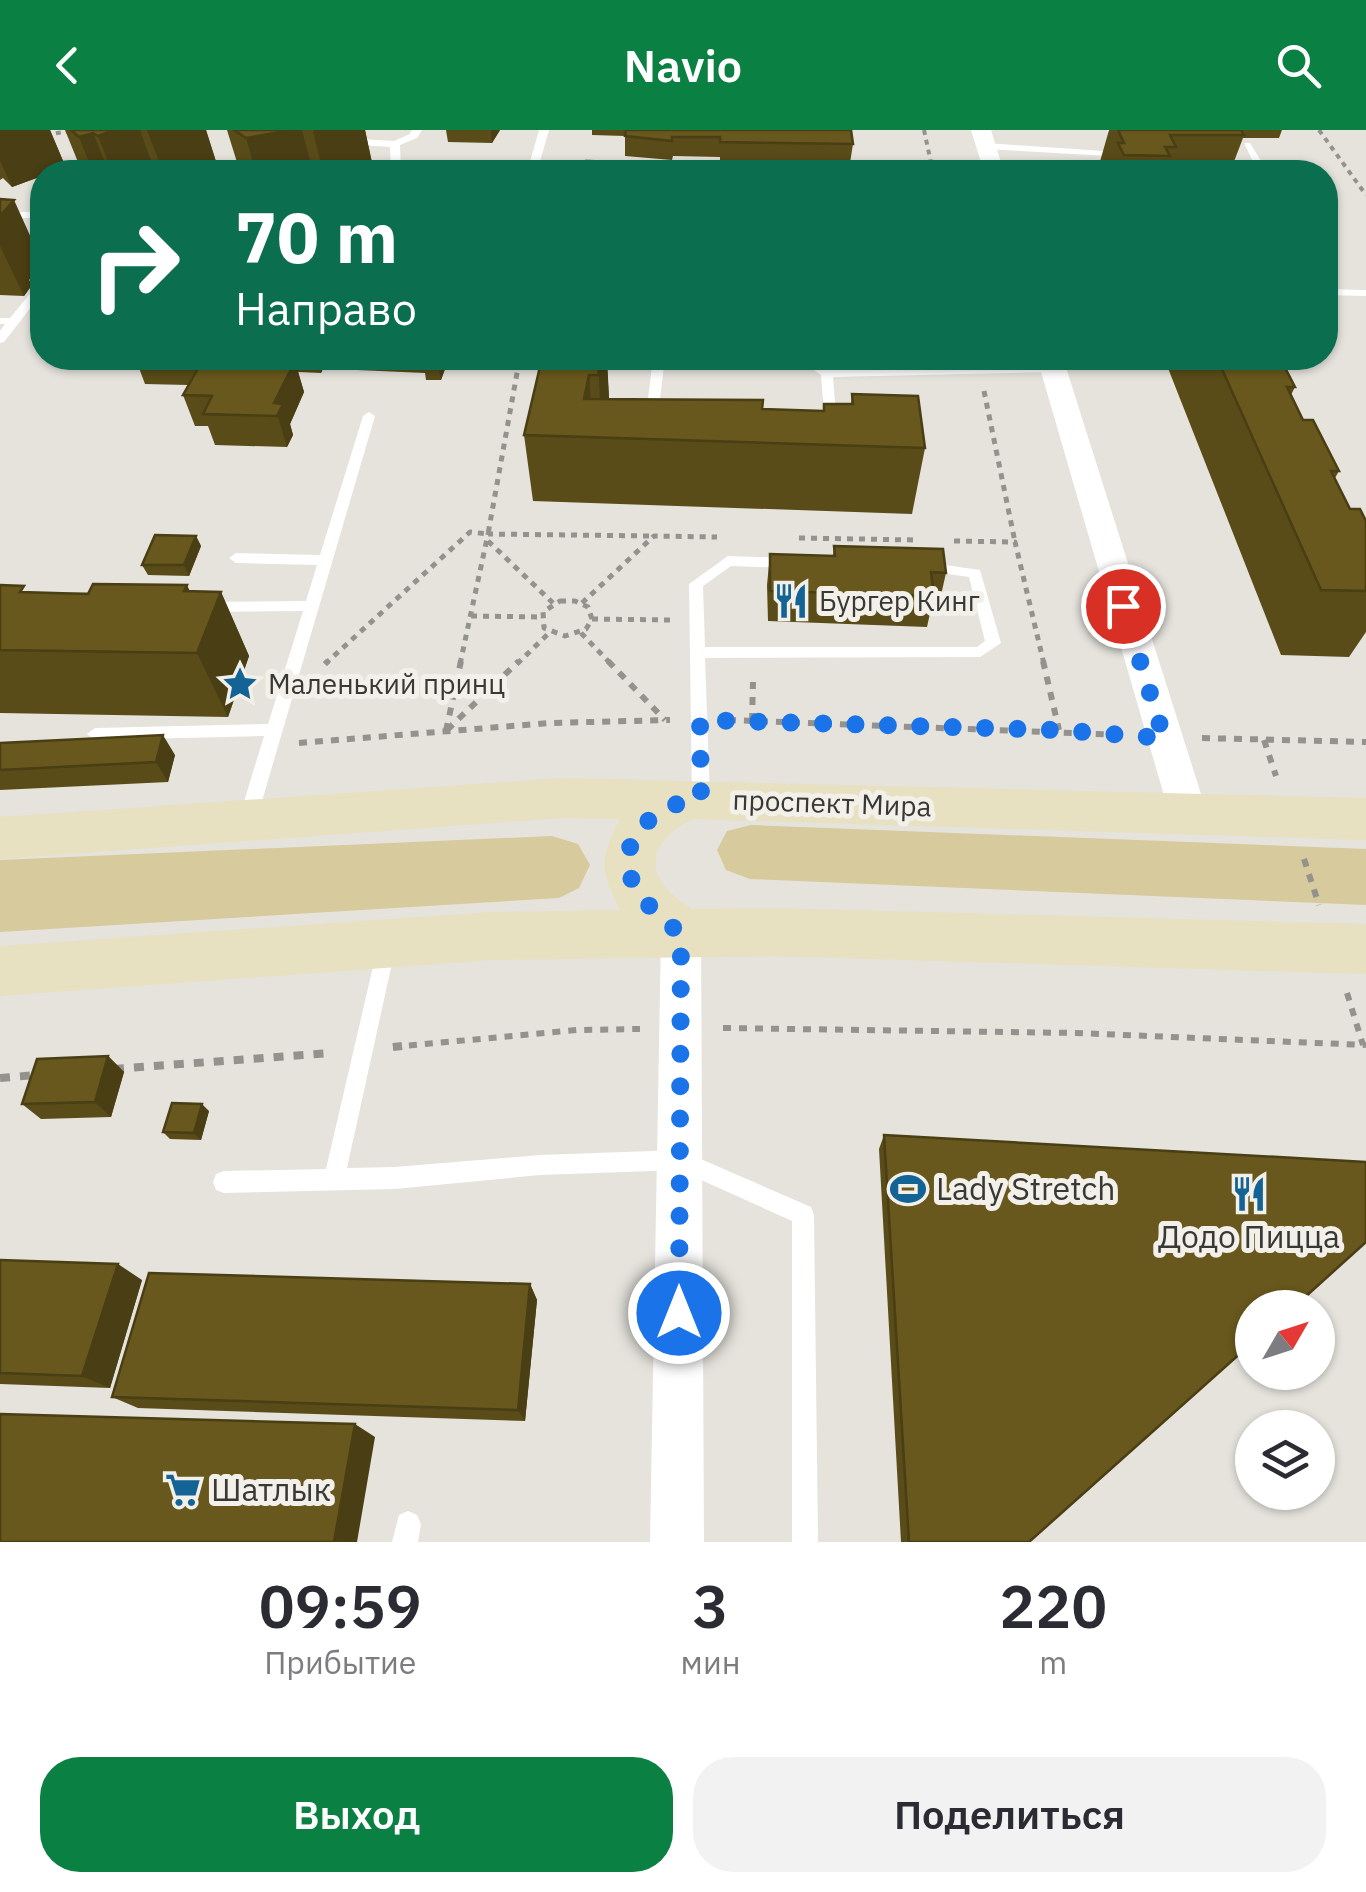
<!DOCTYPE html>
<html lang="ru">
<meta charset="utf-8">
<style>
body{margin:0;font-family:"IBM Plex Sans",sans-serif;background:#f2f2f3;color:#2b2b33;height:100vh;display:flex;flex-direction:column;font-size:38px;white-space:nowrap}
*{box-sizing:border-box;margin:0}
p{font-size:32px;color:#7c7c81}
.icon{flex:none;width:55px;height:55px;fill:none;stroke:currentColor;stroke-width:2;stroke-linecap:round;stroke-linejoin:round}
.map{position:relative;height:1412px;overflow:hidden}
.side{display:flex;flex-direction:column;background:#fff;flex:1}
.side>*{flex:none}
.hud{position:absolute;left:30px;top:30px;width:1308px;height:210px;border-radius:40px;box-shadow:0 2px 8px #0004;background:#0b6e4f;color:#fff;overflow:hidden}
.needle{width:65px;rotate:51deg}
.controls{position:absolute;left:1235px;top:1160px;display:grid;gap:20px}
.controls a{display:grid;place-items:center;width:100px;height:100px;border-radius:50%;background:#fff;box-shadow:0 2px 8px #0004;font-size:50px}
.pin{position:absolute;display:grid;place-items:center;width:85px;height:85px;color:#fff;margin:-42px;border:5px solid #fff;border-radius:50%;box-shadow:0 2px 10px #0007}
.me{position:absolute;width:110px;margin:-55px;rotate:0deg;stroke-linejoin:round;filter:drop-shadow(0 0 8px #0008)}
.turn{display:flex;align-items:center;gap:35px;height:210px;padding:0 40px;font-size:45px}
.turn .icon{width:130px;height:130px;stroke-width:2.5}
.turn b{display:block;font-size:70px;line-height:85px}
.eta{display:flex;justify-content:space-evenly;align-items:center;height:170px;text-align:center}
.eta b{font-size:60px;font-weight:600;line-height:70px}
.primary-button{display:flex;gap:20px;margin-top:auto;padding:20px 40px}
.primary-button a{flex:1;height:115px;border-radius:40px;background:#0b8043;color:#fff;font-size:40px;font-weight:600;line-height:115px;text-align:center}
.primary-button a+a{background:#f2f2f3;color:#2b2b33}
header{display:flex;justify-content:space-between;align-items:center;height:130px;padding:0 40px;background:#0b8043;color:#fff;font-size:45px;font-weight:600}
.map>svg:first-child{display:block}
</style>
<header><svg class="icon" aria-label="back" viewBox="0 0 24 24"><path d="M15 5l-7 7 7 7"/></svg>Navio<svg class="icon" aria-label="search" viewBox="0 0 24 24"><circle cx="10" cy="10" r="6"/><path d="M15 15l6 6"/></svg></header>
<div class="map">
<svg width="1366" height="1412" viewBox="0 0 1366 1412">
<rect width="100%" height="100%" fill="#e5e3dc"/>
<path fill="#d7ca9d" d="M751,695L1366,719V775L750,749L726,740L717,720L727,701Z
M552,706L578,714L590,735L579,758L559,768L0,802V730Z"/>
<g fill="none" stroke-linecap="round" stroke-linejoin="round">
<path stroke="#93928d" stroke-width="4" stroke-dasharray="5 5" stroke-linecap="butt" d="M924,0L933,42
M1319,0L1366,65
M46,5L75,0
M519,234L520,228"/>
<path stroke="#93928d" stroke-width="5" stroke-dasharray="6 6" stroke-linecap="butt" d="M984,261L1015,412
M799,408L917,410
M488,411L553,473
M954,411L1015,412L1044,534
M560,471H575L588,477L592,489L586,499L565,506L544,498L543,482Z
M582,473L654,406L717,407
M471,486L540,487
M592,489L671,490
M581,503L611,534
M325,534L470,402L488,404L519,232
M460,534L488,404L653,406
M517,534L549,503"/>
<path stroke="#93928d" stroke-width="6" stroke-dasharray="8 8" stroke-linecap="butt" d="M608,531L665,590
M1043,531L1059,600
M325,534L328,531
M728,590L1125,605
M752,591L753,552
M447,600L519,531
M446,601L461,531
M1202,608L1366,612
M1264,610L1276,646
M299,613L550,593L670,590
M1304,729L1319,775
M1347,863L1363,915
M723,898L1076,903L1366,915
M393,917L577,900L640,899"/>
<path stroke="#93928d" stroke-width="8" stroke-dasharray="10 10" stroke-linecap="butt" d="M393,917L402,916
M114,939L331,923
M0,948L37,945"/>
<path fill="#fff" fill-rule="evenodd" d="M412,0H422L417,8L400,15L401,42H391L390,17L344,14L339,11L344,8L394,11L410,4Z
M539,0H549L537,42H527Z
M1107,0H1117L1126,27L986,19L981,16L986,13L1117,22Z
M1244,13H1250L1268,42H1258Z
M0,82H42V88H0Z
M42,153V163L4,212L0,213V201L5,194H0V188H10L38,154Z
M1325,159L1366,160V166L1325,165Z
M653,228H665L657,293L651,297L645,293Z
M798,228H811L830,240L1053,234L1059,238L1053,242L833,247L837,298L831,302L825,298L821,245Z
M369,282L375,286L257,688L254,693H242L239,688L264,606L95,610L87,604L95,598L268,594L303,481L205,482L198,477L205,472L306,471L317,435L236,433L229,428L236,423L320,425L363,286Z
M728,426L789,428L796,433L789,438L731,436L703,456L705,517H977L985,511L969,447L919,440V434L924,432L980,440L1001,513L980,527L705,528L710,669L707,674H695L692,669L689,454Z
M387,807L394,809L396,815L347,1038L395,1037L540,1025L680,1020L811,1077L814,1085L818,1412H792V1091L679,1040L540,1045L395,1059L224,1063L216,1060L213,1052L216,1044L224,1041L326,1039L378,815L380,809Z
M408,1381L417,1385L421,1394L418,1412H392L399,1385Z"/>
<path fill="#fff" fill-rule="evenodd" d="M971,0H991L1004,42H984Z
M1037,228H1063L1208,686L1202,696L1189,701L1176,696L1170,686Z
M681,788L695,793L701,805L704,1412H650L661,805L667,793Z"/>
<path fill="#e7e0c1" fill-rule="evenodd" d="M563,648L1366,668V710L695,689C671,697 643,724 661,751C667,762 681,771 691,779L774,778L1366,794V844L774,826L493,830L0,866V816L493,782L620,780C600,739 599,729 620,689L563,688L0,729V687Z"/>
</g>
<path fill="#594c19" d="M0,0H50L66,38L53,42H42V46L12,57L3,48L0,50Z
M65,0H206L219,41L82,42Z
M227,0H365L374,42H240Z
M446,0H500L492,13L448,12Z
M572,0H851L853,14L850,33L720,32V27L673,26L672,30L625,26V6L592,5V0Z
M1109,0H1282L1279,8H1243L1230,42H1097Z
M0,69L42,132L29,150L32,155L24,166L0,165Z
M121,228H449L441,250H426L425,243L357,240L354,229L328,228L321,243L298,242L304,262L290,294L293,305L287,317L215,315L208,296H195L183,265L188,255L145,254L139,238H125Z
M542,228H616L614,237H607L609,269L762,279L823,281L824,274H851L852,264L925,318L912,384L533,371L524,305Z
M1164,228H1280L1295,257L1291,265L1303,290L1339,341L1335,348L1350,379L1366,391V502L1349,527L1281,525Z
M196,406L201,416L189,446L148,445L142,435Z
M834,416L946,443L939,474H932L927,497L768,491L767,455L770,424L833,426Z
M0,455L29,463L221,462L249,526L228,587L0,583Z
M0,613L175,625L168,652L0,660Z
M108,926L124,942L111,987L41,989L22,974Z
M209,981L201,1010L170,1009L163,1002Z
M884,1005L1029,1412H901L879,1019Z
M0,1130L142,1150L110,1258L0,1254Z
M530,1154L537,1170L525,1291L138,1278L112,1267Z"/>
<path fill="#493e14" d="M0,0H50L66,38L53,42H42V46L12,57L0,30Z
M114,0H140L155,42H112L98,6Z
M147,0H206L219,41L163,42Z
M278,0H302L313,42H256L246,8Z
M315,0H365L374,42H323L313,1Z
M491,0H500L492,13Z
M93,3L109,42H93L79,7Z
M14,70L42,132L29,150L32,155L24,166L0,116V86Z
M317,228H328L321,243Z
M437,228H449L441,250Z
M598,228H607L609,267L602,311Z
M295,231L304,262L290,294L293,305L287,317L274,273Z
M589,245L593,307L584,269Z
M196,406L201,416L189,446L184,435Z
M187,455L207,498L221,462L249,526L228,587L197,523L184,461Z
M163,605L175,625L168,652L156,632Z
M108,926L124,942L111,987L95,972Z
M202,974L209,981L201,1010L194,1003Z
M118,1134L142,1150L110,1258L82,1246Z
M530,1154L537,1170L525,1291L518,1280Z
M355,1294L375,1307L357,1412H334Z"/>
<path fill="#68581d" stroke="#493e14" stroke-width="2.5" d="M71,0H114L98,6L93,3L79,7Z
M234,0H278L281,2L246,8Z
M626,0H851L853,14L720,12V7H672V11L625,6Z
M1118,0H1241L1244,5H1170L1176,17H1165L1170,26L1124,25L1118,13H1124Z
M586,31L784,36V42H583Z
M450,39L541,41L449,42Z
M0,69L14,70L0,86Z
M186,228H262L261,229L295,231L274,273L283,274L277,286L203,284L212,266L183,265L201,233L183,232Z
M542,228H601L598,245H589L584,269L763,270L762,279L824,281V274H853L852,264L918,266L925,318L524,305Z
M1217,228H1280L1295,257H1287L1303,290H1313L1339,341H1331L1350,379H1360L1366,391V461L1321,460Z
M155,405L196,406L184,435H142Z
M834,416L943,419L946,443L931,442L934,466L770,461V424L835,426Z
M93,454L187,455L184,461L221,462L197,523L0,520V455L24,456L20,462L88,464Z
M163,605L156,632L0,640V613Z
M108,926L95,972L22,974L37,929Z
M172,973L202,974L194,1003L163,1002Z
M884,1005L1366,1032V1112L1293,1178H1252V1213L1029,1412H909Z
M0,1130L118,1134L82,1246L0,1243Z
M149,1143L530,1154L518,1280L112,1267Z
M0,1284L355,1294L334,1412H0Z"/>
<g fill="none" stroke-linecap="round" stroke-linejoin="round">
<path stroke="#1a73e8" stroke-width="18" stroke-dasharray="0 32.4" d="M679,1183L681,805C668,792 651,780 641,766C604,716 653,674 701,668L700,590L1058,600L1164,608L1123,476"/>
</g>
<defs>
<symbol id="restaurant-bare" viewBox="-9 -9 18 18"><path d="M-5-6h1v4h1v-4h1v4h1v-4h1v5L-1.5 .5V6h-2V.5L-5-1ZM5-6V6H3V1.5H1.5Q1.5-4 5-6Z" fill="#136395" stroke="#f2f0e9" stroke-width="2.5" paint-order="stroke"/></symbol>
<symbol id="sight-bare" viewBox="-9 -9 18 18"><path d="M0-6L1.8-2.2L6-1.7L2.9 1.2L3.7 5.4L0 3.3L-3.7 5.4L-2.9 1.2L-6-1.7L-1.8-2.2Z" fill="#136395" stroke="#f2f0e9" stroke-width="2.5" paint-order="stroke"/></symbol>
<symbol id="stadium-bare" viewBox="-9 -9 18 18"><path d="M0-5a6.5 5 0 1 0 0 10a6.5 5 0 1 0 0-10ZM-3.5-1.8h7v3.6h-7Z" fill="#136395" stroke="#f2f0e9" stroke-width="2.5" paint-order="stroke"/></symbol>
<symbol id="supermarket-bare" viewBox="-9 -9 18 18"><path d="M-6-5.5h2.5l.6 2H6L4.5 2H-2.5L-4.4-4H-6ZM-1.5 3.2a1.3 1.3 0 1 0 .1 0ZM3 3.2a1.3 1.3 0 1 0 .1 0Z" fill="#136395" stroke="#f2f0e9" stroke-width="2.5" paint-order="stroke"/></symbol>
</defs>
<g fill-rule="evenodd">
<use href="#restaurant-bare" x="766" y="446" width="50" height="50"/>
<use href="#sight-bare" x="215" y="529" width="50" height="50"/>
<use href="#stadium-bare" x="883" y="1034" width="50" height="50"/>
<use href="#restaurant-bare" x="1224" y="1039" width="50" height="50"/>
<use href="#supermarket-bare" x="158" y="1335" width="50" height="50"/>
</g>
<g text-anchor="middle" stroke-width="10" stroke-linejoin="round" paint-order="stroke">
<g font-size="28" fill="#383835" stroke="#f2f0e9" text-anchor="start">
<text x="819" y="481">Бургер Кинг</text>
<text x="268" y="564">Маленький принц</text>
</g>
<g font-size="28" fill="#383835" stroke="#f2f0e9">
<text transform="translate(832 673) rotate(2)" y="10">проспект Мира</text>
</g>
<g font-size="32" fill="#383835" stroke="#f2f0e9" text-anchor="start">
<text x="936" y="1070">Lady Stretch</text>
<text x="1249" y="1118" text-anchor="middle">Додо Пицца</text>
<text x="211" y="1371">Шатлык</text>
</g>
</g>
</svg>
<div class="controls">
<a><svg class="needle" viewBox="-14 -14 28 28"><path d="M0-13l5 13h-10z" fill="#e53935"/><path d="M0 13l5-13h-10z" fill="#7c7c81"/></svg></a>
<a><svg class="icon" aria-label="layers" viewBox="0 0 24 24"><path d="M12 4l9 5-9 5-9-5zM3 14l9 5 9-5"/></svg></a>
</div>
<div class="pin" style="left:1123px;top:476px;background:#d93025"><svg class="icon" aria-label="arrive" viewBox="0 0 24 24"><path d="M6 21V4h12l-3 4 3 4H6"/></svg></div>
<svg class="me" style="left:679px;top:1183px" viewBox="-20 -20 40 40"><circle r="17" fill="#1a73e8" stroke="#fff" stroke-width="3"/><path d="M0-11L8 9 0 5-8 9z" fill="#fff"/></svg>
<div class="hud">
<div class="turn"><svg class="icon" aria-label="right" viewBox="0 0 24 24"><path d="M7 20v-9h11M14 6l5 5-5 5"/></svg><div><b>70 m</b>Направо</div></div>
</div>
</div>
<section class="side">
<div class="eta">
<div><b>09:59</b><p>Прибытие</p></div>
<div><b>3</b><p>мин</p></div>
<div><b>220</b><p>m</p></div>
</div>
<div class="primary-button"><a>Выход</a><a>Поделиться</a></div>
</section>
